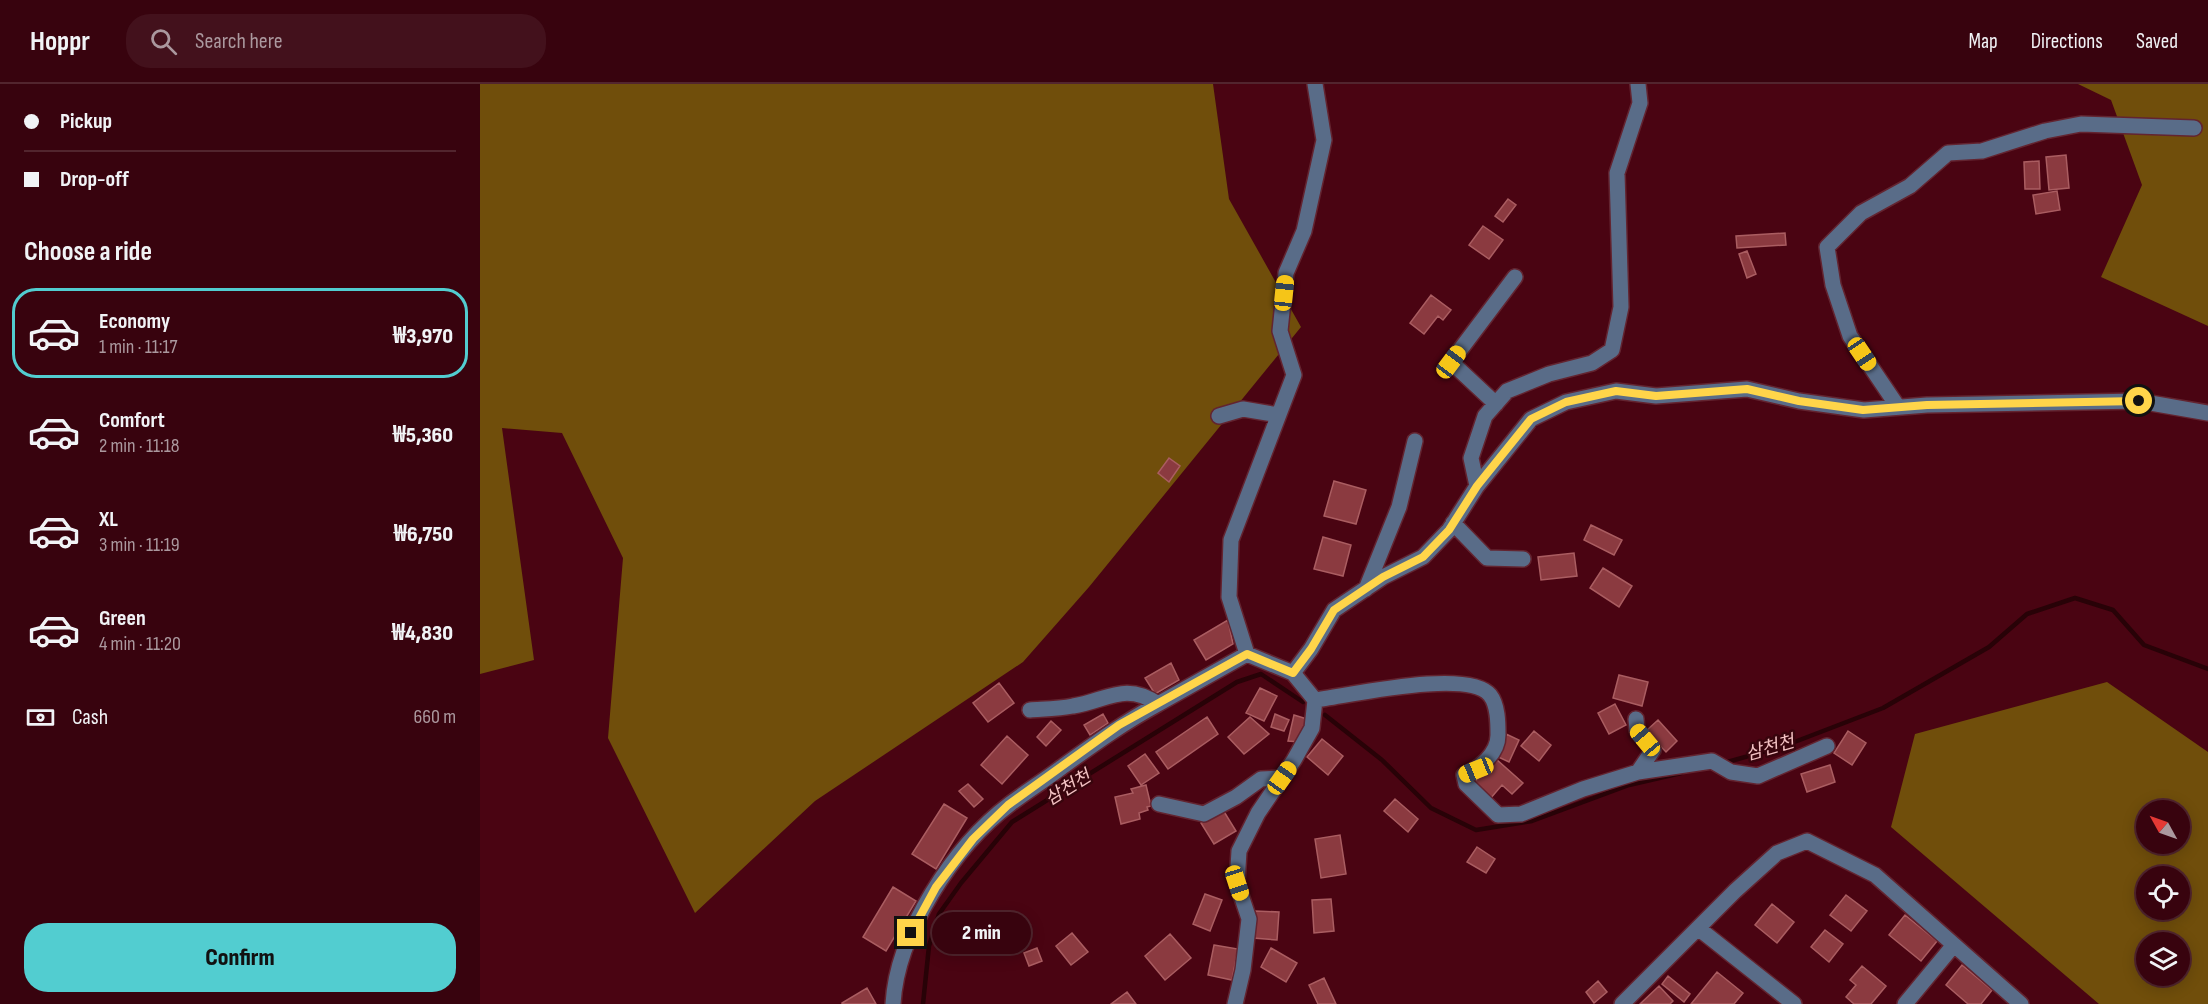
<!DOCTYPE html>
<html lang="en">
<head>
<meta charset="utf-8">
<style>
  body { margin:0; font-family:"Sofia Sans Condensed","Noto Sans KR",sans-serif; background:#43111c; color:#f1f3f6; height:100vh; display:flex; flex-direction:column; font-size:22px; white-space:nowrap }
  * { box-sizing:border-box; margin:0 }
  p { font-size:20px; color:#ab989e }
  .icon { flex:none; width:33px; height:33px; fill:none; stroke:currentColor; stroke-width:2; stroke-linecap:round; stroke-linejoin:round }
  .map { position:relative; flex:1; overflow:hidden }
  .side { display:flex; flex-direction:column; background:#38030e; width:480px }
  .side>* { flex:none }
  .guide { display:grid; align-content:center; height:132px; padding:0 24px; background:#38030e }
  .needle { width:39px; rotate:310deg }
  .fabs { position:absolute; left:1656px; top:716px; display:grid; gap:12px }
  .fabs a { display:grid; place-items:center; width:54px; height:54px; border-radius:50%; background:#38030e; box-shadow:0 3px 15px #0003,0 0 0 2px #52252e; font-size:30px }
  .end { position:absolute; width:27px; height:27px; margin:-14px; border:8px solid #ffd54a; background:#111; box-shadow:0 0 0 3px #111 }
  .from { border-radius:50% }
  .bubble { position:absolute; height:42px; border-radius:21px; background:#38030e; box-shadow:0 3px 15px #0003,0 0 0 2px #52252e; font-size:20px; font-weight:800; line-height:42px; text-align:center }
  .car { position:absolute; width:18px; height:36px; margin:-18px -9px; border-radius:8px; box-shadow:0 0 4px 2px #0007; background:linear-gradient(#f5c518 24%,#345 0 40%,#f5c518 0 76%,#345 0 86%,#f5c518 0) }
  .guide b { display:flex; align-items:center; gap:21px; height:57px; font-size:22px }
  .guide b+b { border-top:2px solid #52252e }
  .guide i { width:15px; height:15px; background:#f1f3f6 }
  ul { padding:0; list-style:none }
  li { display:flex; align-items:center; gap:18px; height:90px; margin:0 12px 9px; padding:0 12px; border:3px solid transparent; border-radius:24px }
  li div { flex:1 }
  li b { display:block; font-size:22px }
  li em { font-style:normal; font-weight:800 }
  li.selected { border-color:#52cdd0 }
  li>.icon { width:54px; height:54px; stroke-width:1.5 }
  h2 { padding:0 24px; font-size:27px; line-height:72px }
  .pay { display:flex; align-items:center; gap:15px; height:66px; padding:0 24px; font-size:22px }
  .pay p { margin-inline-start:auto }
  .cta { display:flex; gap:12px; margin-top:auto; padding:12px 24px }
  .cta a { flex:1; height:69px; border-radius:24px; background:#52cdd0; color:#111; font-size:24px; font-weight:800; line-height:69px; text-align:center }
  header { display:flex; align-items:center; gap:36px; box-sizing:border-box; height:84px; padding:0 30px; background:#38030e; border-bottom:2px solid #52252e }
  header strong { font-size:28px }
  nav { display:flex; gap:33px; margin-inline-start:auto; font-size:21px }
  .search { width:420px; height:54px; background:#43111c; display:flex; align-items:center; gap:15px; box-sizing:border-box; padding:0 21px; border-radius:24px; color:#ab989e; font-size:22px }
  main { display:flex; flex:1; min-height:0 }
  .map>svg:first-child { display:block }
  .forest { fill:#704e0b; fill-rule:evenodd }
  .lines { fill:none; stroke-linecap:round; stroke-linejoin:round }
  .stream { stroke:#280207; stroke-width:4.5 }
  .building { fill:#8b3a40; stroke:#aa5d61; stroke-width:1.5 }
  .street-casing { stroke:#632430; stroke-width:18 }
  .street { stroke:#596c88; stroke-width:15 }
  .route { stroke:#ffd54a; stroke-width:8 }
  .labels { text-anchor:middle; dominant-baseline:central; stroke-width:5; stroke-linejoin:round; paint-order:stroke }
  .water-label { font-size:18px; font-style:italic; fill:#f3c2c3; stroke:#38050d }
</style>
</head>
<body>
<header>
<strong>Hoppr</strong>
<div class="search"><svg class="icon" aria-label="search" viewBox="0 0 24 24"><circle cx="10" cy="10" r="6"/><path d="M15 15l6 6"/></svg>Search here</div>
<nav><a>Map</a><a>Directions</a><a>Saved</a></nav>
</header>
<main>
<section class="side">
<div class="guide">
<b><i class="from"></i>Pickup</b>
<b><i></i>Drop-off</b>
</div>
<h2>Choose a ride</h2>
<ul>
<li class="selected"><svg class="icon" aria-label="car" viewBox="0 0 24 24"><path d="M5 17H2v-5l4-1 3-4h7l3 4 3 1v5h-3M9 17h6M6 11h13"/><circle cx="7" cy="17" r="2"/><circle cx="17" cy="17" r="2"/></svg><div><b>Economy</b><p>1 min · 11:17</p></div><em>₩3,970</em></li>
<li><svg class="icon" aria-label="car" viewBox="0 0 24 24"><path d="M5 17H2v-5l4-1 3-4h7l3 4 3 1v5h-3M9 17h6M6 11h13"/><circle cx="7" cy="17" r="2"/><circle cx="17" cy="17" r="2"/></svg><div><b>Comfort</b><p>2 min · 11:18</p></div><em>₩5,360</em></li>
<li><svg class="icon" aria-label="car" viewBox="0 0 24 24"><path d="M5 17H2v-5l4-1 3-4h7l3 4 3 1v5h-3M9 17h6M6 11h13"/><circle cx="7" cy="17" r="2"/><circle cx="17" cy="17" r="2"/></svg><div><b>XL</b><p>3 min · 11:19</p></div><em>₩6,750</em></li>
<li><svg class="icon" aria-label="car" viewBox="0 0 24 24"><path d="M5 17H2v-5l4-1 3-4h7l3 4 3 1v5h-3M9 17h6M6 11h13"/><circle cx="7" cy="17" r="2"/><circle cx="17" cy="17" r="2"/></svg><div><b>Green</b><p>4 min · 11:20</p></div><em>₩4,830</em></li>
</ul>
<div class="pay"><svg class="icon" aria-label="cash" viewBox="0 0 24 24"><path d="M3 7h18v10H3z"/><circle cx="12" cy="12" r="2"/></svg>Cash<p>660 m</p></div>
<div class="cta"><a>Confirm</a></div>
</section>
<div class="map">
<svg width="1728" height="920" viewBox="0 0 1728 920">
  <rect width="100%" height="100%" fill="#4a0412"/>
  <path class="forest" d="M0,0H733L749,115L821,243L609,503L543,578L335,717L215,829L128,654L143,474L82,349L22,344L54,576L0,590Z
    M1598,0H1728V242L1621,193L1662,101L1631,16Z
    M1627,598L1728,668V920H1619L1411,743L1435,650ZM1666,726H1700V759H1666ZM1666,792H1700V825H1666ZM1666,858H1700V891H1666Z"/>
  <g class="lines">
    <path class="stream" d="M845,631L902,676L951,724L996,746L1052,737L1149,701L1201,689
      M1244,679L1304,662L1403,624L1509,563L1547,530L1595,514L1633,526L1664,561L1728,585
      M443,920L449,862L459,830L481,799L532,738L757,598L781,590L823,618"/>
  </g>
  <path class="building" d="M1586,71L1589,104L1569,106L1566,73Z
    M1559,77L1560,105H1545L1544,78Z
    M1577,107L1580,126L1556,130L1553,111Z
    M1028,115L1036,121L1023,138L1015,132Z
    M1003,142L1023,156L1009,175L989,161Z
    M1305,149L1306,161L1257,164L1256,152Z
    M1267,167L1276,190L1267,194L1259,170Z
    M951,211L971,226L963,236L958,232L944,250L930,239Z
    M689,374L700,382L689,398L678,389Z
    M854,397L886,406L876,440L844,432Z
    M1111,441L1142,456L1134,471L1104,456Z
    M843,453L871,461L863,492L834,485Z
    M1094,469L1097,492L1061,496L1058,473Z
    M1123,484L1152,502L1139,523L1110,504Z
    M748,536L753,560L726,576L714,556Z
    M691,579L699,596L675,610L665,594Z
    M1139,591L1168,598L1162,622L1133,614Z
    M519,599L534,619L508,638L493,619Z
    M780,604L797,612L784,637L766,629Z
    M1135,620L1146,641L1129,650L1118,629Z
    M623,630L628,639L610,651L604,641Z
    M795,630L809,636L804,647L791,643Z
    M814,631L827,635L820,658L808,657Z
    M727,633L738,650L688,685L676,668Z
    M770,633L789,650L764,670L748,653Z
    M1178,636L1197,657L1186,668L1166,647Z
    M571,637L581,646L566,662L557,653Z
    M1054,647L1071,661L1059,677L1041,662Z
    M1368,647L1386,659L1372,681L1354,669Z
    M1026,650L1039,656L1029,678L1016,672Z
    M527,652L548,671L522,700L501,681Z
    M842,655L863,672L848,691L827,673Z
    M665,670L679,689L661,701L648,682Z
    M1016,675L1043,699L1032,710L1022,701L1010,715L993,700Z
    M1350,681L1355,698L1327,708L1321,690Z
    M488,700L503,715L494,723L479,707Z
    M666,701L671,722L667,723L668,726L659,729L660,735L641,740L635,713L653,709L651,705Z
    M915,715L938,735L928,748L904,727Z
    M464,720L487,734L456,785L432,770Z
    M743,726L756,747L734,760L721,739Z
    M860,751L866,790L841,794L835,755Z
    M997,763L1015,775L1006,789L987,778Z
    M413,803L436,817L406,867L383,853Z
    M725,810L742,816L730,847L713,840Z
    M1366,811L1387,827L1371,847L1350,831Z
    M851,815L854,847L834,849L832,816Z
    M1292,820L1314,838L1297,859L1275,841Z
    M775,827L799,828L797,856L773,854Z
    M1425,831L1457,857L1441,877L1409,851Z
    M1345,846L1363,860L1349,878L1331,863Z
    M592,849L608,868L591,881L576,862Z
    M690,850L711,874L685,896L665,872Z
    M734,861L758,865L752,896L728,891Z
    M557,864L562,877L549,882L544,869Z
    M791,864L817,879L806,898L781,883Z
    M1482,881L1512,906L1501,920H1488L1466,901Z
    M1382,882L1406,902L1391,920H1374L1366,913L1376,901L1370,896Z
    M1237,888L1263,909L1254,920H1211Z
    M1188,892L1210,910L1204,918L1182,900Z
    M844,894L856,920H838L829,901Z
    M1118,897L1127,908L1114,919L1106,908Z
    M1179,902L1193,917L1190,920H1160Z
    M387,904L396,920H362V919Z
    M647,908L656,920H631Z"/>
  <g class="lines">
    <defs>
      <path id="street" d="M1016,320L971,278L1035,193
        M1418,323L1370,252L1353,201L1347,163L1381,129L1430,102L1468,69L1502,67L1565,47L1601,40L1714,44
        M739,332L763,325L798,331
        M997,402L991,374L1005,332L1027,307L1069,290L1112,279L1132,266L1141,223L1137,89L1160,19L1158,0
        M973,439L1007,474L1043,475
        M886,505L919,423L935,357
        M767,570L749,513L751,456L814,291L800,247L806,189L824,147L844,56L835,0
        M813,589L831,565L854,526L903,493L943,473L969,446L997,402L1051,335L1086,318L1136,307L1176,312L1267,305L1319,317L1384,326L1447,321L1659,317L1728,329
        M835,616C868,612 988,584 1010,611C1018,621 1018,639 1018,651C1018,670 999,685 984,691L986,700L1018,731L1041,730L1103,705L1158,688L1232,677L1251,688L1278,692L1347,662
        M550,626C564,625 579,625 593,622C626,617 645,597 678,620L767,570L813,589L835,616L832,644L814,676L778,729L759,767L757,799L769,835L763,886L755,920
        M1156,635L1157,646L1173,666L1158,688
        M679,720L724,730L756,713L781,695L802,694
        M1218,844L1314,920
        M413,920C417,849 474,762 530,720C547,707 565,696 582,683C614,660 643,639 678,620
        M1142,920L1255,807L1297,769L1327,757L1395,791L1541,920
        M1425,920L1473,862"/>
    </defs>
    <use href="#street" class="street-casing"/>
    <use href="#street" class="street"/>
  </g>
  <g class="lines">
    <path class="route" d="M431,849L456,803L493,755L528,721L639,641L767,570L813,589L831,565L854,526L903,493L943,473L969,446L997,402L1051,335L1086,318L1136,307L1176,312L1267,305L1319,317L1383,326L1447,321L1659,317"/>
  </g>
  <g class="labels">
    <g class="water-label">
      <text transform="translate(1290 664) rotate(-16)">삼천천</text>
      <text transform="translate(588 704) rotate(-32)">삼천천</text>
    </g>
  </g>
</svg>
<div class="fabs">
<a><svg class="needle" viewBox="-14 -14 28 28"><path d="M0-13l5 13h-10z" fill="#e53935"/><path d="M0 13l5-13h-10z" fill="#ab989e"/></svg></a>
<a><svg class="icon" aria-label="locate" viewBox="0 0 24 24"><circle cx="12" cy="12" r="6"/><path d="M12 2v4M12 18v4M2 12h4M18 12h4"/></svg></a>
<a><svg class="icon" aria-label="layers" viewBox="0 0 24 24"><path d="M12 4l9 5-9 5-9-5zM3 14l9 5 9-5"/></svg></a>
</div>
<i class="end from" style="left:1659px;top:317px"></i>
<i class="end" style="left:431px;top:849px"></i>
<div class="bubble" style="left:452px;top:828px;width:99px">2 min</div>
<i class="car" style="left:804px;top:209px;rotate:6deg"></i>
<i class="car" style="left:1382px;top:270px;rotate:146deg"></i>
<i class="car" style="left:971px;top:278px;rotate:37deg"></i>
<i class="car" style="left:1165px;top:656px;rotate:320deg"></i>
<i class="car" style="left:996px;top:686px;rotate:248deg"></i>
<i class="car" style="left:802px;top:694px;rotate:35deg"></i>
<i class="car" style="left:757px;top:799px;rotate:162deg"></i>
</div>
</main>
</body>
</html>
